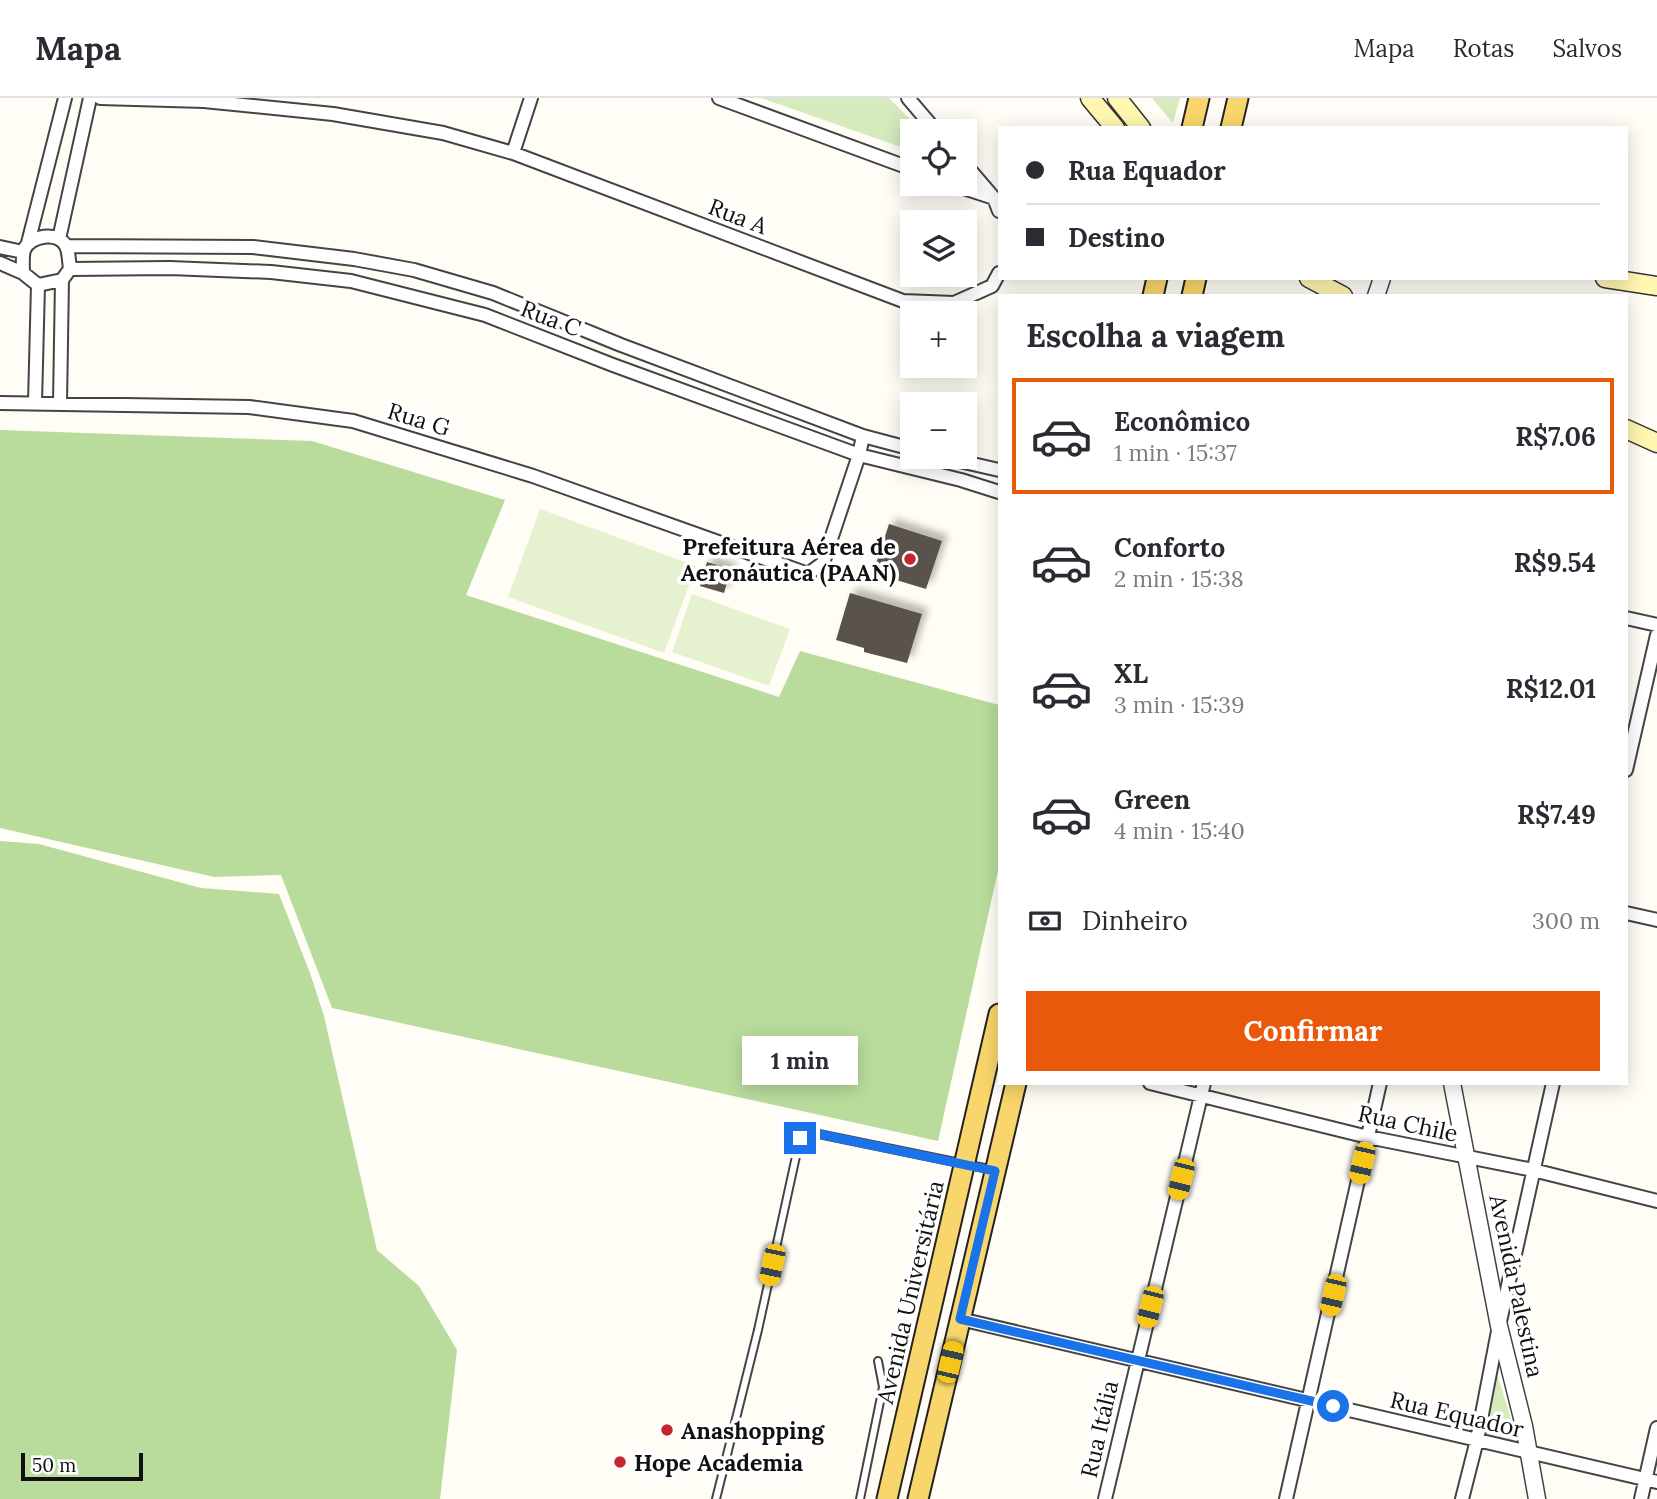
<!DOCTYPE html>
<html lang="pt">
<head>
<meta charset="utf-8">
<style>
  body { margin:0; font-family:Lora,serif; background:#f7f7f7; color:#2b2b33; height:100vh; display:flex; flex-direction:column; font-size:26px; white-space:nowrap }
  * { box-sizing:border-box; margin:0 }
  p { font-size:23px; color:#7c7c81 }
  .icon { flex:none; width:38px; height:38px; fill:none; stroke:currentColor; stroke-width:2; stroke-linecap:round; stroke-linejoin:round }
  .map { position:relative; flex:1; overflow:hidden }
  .sheet { position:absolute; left:998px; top:196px; width:630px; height:791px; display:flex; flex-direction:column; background:#fff; border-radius:0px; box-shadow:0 4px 18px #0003 }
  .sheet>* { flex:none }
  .hud { position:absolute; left:998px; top:28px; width:630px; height:154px; border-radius:0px; box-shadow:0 4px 18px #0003; display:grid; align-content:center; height:154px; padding:0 28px; background:#fff }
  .fabs { position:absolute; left:900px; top:21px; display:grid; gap:14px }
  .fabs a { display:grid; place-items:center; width:77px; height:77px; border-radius:0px; background:#fff; box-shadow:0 4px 18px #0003; font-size:35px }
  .scale { position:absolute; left:21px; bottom:18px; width:122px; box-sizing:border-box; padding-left:7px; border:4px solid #111; border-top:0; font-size:19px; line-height:24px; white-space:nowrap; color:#111; -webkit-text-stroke:5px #fff; paint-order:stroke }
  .end { position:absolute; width:32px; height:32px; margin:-16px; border:9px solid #1a73e8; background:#fff; box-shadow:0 0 0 4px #fff }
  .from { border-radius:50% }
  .bubble { position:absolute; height:49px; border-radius:0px; background:#fff; box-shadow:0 4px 18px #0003; font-size:23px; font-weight:700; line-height:49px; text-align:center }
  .car { position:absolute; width:21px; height:42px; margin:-21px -10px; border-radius:9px; box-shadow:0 0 5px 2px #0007; background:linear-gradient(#f5c518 24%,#345 0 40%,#f5c518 0 76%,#345 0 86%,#f5c518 0) }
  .hud b { display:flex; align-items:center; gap:24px; height:66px; font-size:26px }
  .hud b+b { border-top:2px solid #e1e1e2 }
  .hud i { width:18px; height:18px; background:#2b2b33 }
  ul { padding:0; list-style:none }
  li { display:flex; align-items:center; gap:21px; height:116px; margin:0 14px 10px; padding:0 14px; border:4px solid transparent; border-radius:0px }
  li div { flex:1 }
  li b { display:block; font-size:26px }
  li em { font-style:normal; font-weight:700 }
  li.on { border-color:#ea580c }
  li>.icon { width:63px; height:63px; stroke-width:1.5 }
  h2 { padding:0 28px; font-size:32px; line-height:84px }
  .pay { display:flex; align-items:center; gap:18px; height:77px; padding:0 28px; font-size:26px }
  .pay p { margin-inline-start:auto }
  .cta { display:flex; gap:14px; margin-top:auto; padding:14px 28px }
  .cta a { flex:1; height:80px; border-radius:0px; background:#ea580c; color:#fff; font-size:28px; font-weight:700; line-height:80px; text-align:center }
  header { display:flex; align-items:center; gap:42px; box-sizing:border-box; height:98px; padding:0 35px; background:#fff; border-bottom:2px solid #e1e1e2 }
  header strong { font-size:33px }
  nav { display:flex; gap:38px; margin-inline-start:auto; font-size:24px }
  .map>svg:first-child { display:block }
  .green { fill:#d5ebbd }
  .forest { fill:#b9dc9c }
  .pitch { fill:#e6f2cf }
  .building { fill:#5a524d; filter:url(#shadow) }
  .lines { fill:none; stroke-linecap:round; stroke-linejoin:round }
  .service-casing { stroke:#444; stroke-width:10 }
  .minor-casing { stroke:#444; stroke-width:16 }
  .tertiary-casing { stroke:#444; stroke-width:19 }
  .secondary-casing { stroke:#333; stroke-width:21 }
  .primary-casing { stroke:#222; stroke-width:23 }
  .service { stroke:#fff; stroke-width:6 }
  .minor { stroke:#fff; stroke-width:12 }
  .tertiary { stroke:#fff; stroke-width:16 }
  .secondary { stroke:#fff6b0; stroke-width:18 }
  .primary { stroke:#f9d66b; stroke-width:19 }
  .route { stroke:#1a73e8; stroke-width:9 }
  .poi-dot { fill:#c4262e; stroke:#fff; stroke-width:2.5 }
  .labels { text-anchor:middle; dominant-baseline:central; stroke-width:7; stroke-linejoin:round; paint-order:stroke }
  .street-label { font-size:23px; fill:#111; stroke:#fff }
  .poi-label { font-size:23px; font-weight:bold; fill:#111; stroke:#fff; text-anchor:start }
</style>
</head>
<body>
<header>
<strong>Mapa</strong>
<nav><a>Mapa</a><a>Rotas</a><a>Salvos</a></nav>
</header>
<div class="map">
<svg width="1657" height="1401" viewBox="0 0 1657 1401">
  <defs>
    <filter id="shadow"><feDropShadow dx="6" dy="-6" stdDeviation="3.5" flood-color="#0004"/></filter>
  </defs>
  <rect width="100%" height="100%" fill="#fffdf5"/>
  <path class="green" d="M761,0H889L922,33H912V53Z
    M1152,0H1180L1173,25Z
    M1496,1272L1518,1345L1478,1337Z"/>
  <path class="forest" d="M0,332L312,343L505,402L466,497L779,599L800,553L999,607V768L938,1043L332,910L281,777L214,779L0,730Z
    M0,743L39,746L201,790L279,796L310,875L324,918L377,1152L419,1188L457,1252L440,1401H0Z"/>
  <path class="pitch" d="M540,411L696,468L664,555L508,499Z
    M692,496L790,531L769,588L672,554Z"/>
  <path class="building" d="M889,426L942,443L926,491L873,475Z
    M707,464L731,471L724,495L700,488Z
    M850,495L922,516L907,565L864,554V550L836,542Z"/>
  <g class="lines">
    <defs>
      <path id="service" d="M716,1401L758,1232L800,1040L809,1034L994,1072
        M860,1401L883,1289L878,1263"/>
      <path id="minor" d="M100,0L204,3L333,16L443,35L513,55L903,203L954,205L992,188L999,175
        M719,0L912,71
        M908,0L936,33
        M513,55L531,0
        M964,65L994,100L999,113
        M951,86L994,100
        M59,141L90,0
        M28,145L65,0
        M66,148L253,149L354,161L414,172L493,195L621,247L863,338L912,351
        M0,149L23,154
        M0,165L23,175L38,187L62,182L70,171C69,164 69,154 66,148C58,133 30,137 24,152C22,159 23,168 23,175
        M70,171L170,170L271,174L351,183L485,217L613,267L859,357L961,382L999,394
        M0,305L249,309L353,323L533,378L808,476L823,465L859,357L863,338
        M35,305L38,187
        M60,305L62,182
        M942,359L999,372
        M1626,520L1657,527
        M1626,672L1657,537
        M1626,815L1657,822
        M1150,985L1368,1039L1533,1072L1657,1103
        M960,1221L1657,1384
        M1105,1401L1204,985
        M1286,1401L1380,985
        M1462,1401L1477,1342L1499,1228L1553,985
        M1641,1401L1657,1330"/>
      <path id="tertiary" d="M1376,198L1382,180
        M1452,985L1499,1228L1524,1328L1537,1401"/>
      <path id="secondary" d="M1090,0L1115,30
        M1117,0L1141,30
        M1309,180L1343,198
        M1605,180L1657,188
        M1626,331L1657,345"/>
      <path id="primary" d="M1192,30L1199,0
        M1231,30L1238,0
        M1153,198L1157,180
        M1192,198L1196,180
        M887,1401L999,916
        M918,1401L1016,985"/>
    </defs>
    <use href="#service" class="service-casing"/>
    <use href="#minor" class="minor-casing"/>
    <use href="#tertiary" class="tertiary-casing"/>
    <use href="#secondary" class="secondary-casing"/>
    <use href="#primary" class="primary-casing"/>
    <use href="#service" class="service"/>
    <use href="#minor" class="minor"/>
    <use href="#tertiary" class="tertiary"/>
    <use href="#secondary" class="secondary"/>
    <use href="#primary" class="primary"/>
  </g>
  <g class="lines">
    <path class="route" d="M800,1040L809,1034L995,1073L960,1221L1333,1308"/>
  </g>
  <g class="poi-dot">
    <circle cx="910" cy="461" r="7"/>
    <circle cx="667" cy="1332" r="7"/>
    <circle cx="620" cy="1364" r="7"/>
  </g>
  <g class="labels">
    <g class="street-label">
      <text transform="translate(738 118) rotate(21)">Rua A</text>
      <text transform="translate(551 220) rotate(21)">Rua C</text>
      <text transform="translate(419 321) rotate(17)">Rua G</text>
      <text transform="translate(1408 1025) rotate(12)">Rua Chile</text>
      <text transform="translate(1517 1188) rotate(78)">Avenida Palestina</text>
      <text transform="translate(910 1194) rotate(-77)">Avenida Universitária</text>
      <text transform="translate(1457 1316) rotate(13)">Rua Equador</text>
      <text transform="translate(1099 1331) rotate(-77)">Rua Itália</text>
    </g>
    <g class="poi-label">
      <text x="896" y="448" text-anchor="end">Prefeitura Aérea de<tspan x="896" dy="26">Aeronáutica (PAAN)</tspan></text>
      <text x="681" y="1332">Anashopping</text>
      <text x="634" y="1364">Hope Academia</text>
    </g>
  </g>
</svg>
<div class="fabs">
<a><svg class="icon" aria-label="locate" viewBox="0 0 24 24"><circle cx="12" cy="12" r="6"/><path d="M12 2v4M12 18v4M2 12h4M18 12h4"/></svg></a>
<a><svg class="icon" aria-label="layers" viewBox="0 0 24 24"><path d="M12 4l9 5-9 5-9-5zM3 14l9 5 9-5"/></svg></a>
<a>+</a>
<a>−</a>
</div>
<div class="scale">50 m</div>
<i class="end from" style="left:1333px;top:1308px"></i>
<i class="end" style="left:800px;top:1040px"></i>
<div class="bubble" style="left:742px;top:938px;width:116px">1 min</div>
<i class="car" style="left:1362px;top:1065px;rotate:193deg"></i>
<i class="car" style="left:1181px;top:1081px;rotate:194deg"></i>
<i class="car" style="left:772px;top:1167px;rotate:192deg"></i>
<i class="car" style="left:1333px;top:1197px;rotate:193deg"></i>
<i class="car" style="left:1150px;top:1209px;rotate:194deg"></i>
<i class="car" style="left:950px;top:1264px;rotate:13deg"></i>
<div class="hud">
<b><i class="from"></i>Rua Equador</b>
<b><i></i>Destino</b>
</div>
<section class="sheet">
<h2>Escolha a viagem</h2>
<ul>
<li class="on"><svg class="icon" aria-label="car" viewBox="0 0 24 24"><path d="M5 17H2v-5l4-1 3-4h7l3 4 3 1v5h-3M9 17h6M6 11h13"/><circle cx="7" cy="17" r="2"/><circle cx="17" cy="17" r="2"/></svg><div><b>Econômico</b><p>1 min · 15:37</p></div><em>R$7.06</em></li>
<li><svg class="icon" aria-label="car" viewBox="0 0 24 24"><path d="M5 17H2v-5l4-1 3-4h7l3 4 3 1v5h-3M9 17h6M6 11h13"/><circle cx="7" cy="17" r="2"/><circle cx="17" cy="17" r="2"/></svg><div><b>Conforto</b><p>2 min · 15:38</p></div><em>R$9.54</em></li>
<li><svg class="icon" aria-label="car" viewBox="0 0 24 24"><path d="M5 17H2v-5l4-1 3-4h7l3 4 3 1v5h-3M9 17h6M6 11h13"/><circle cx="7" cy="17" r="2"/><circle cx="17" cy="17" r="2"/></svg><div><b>XL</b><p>3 min · 15:39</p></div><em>R$12.01</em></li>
<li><svg class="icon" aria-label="car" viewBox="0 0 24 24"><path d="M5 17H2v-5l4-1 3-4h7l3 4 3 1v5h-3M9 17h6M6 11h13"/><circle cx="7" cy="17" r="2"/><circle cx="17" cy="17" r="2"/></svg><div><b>Green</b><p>4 min · 15:40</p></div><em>R$7.49</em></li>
</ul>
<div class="pay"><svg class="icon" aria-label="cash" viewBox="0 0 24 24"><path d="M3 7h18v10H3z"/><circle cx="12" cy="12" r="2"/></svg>Dinheiro<p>300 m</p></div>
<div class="cta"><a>Confirmar</a></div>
</section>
</div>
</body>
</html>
